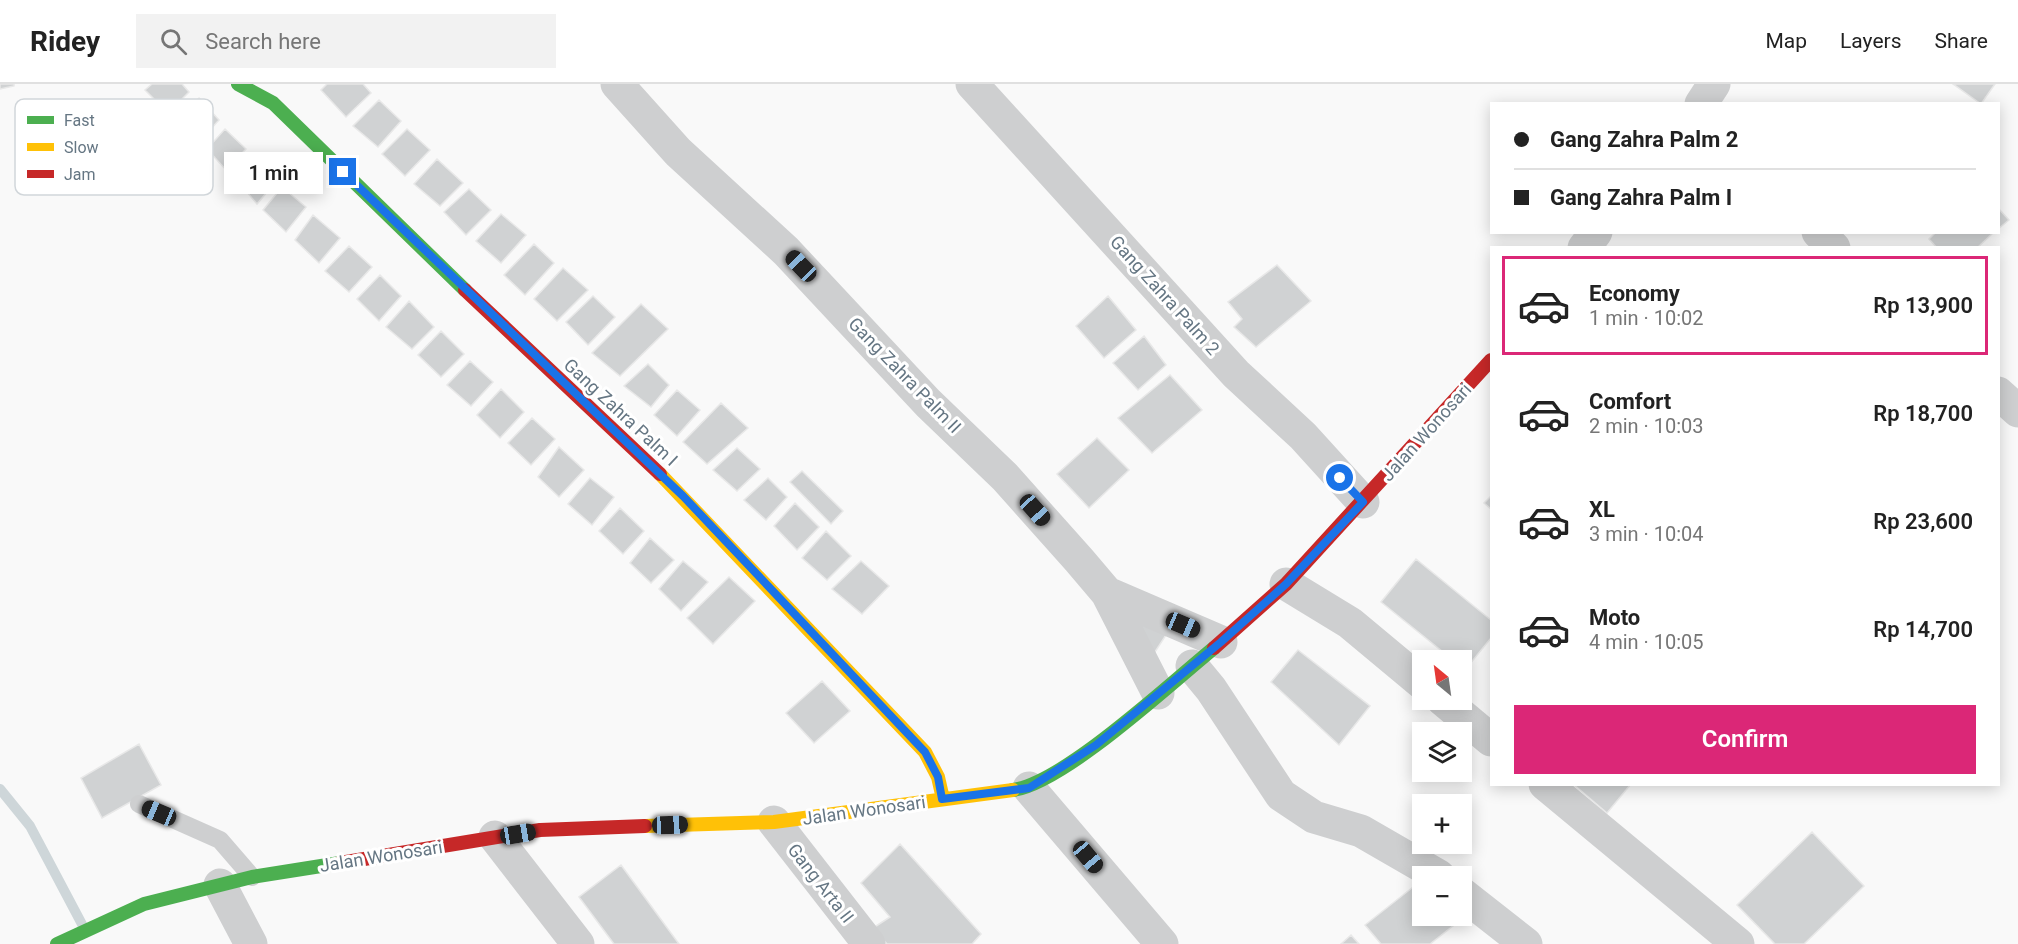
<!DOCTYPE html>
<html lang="en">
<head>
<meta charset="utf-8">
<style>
  body { margin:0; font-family:Roboto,sans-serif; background:#f2f2f2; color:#222; height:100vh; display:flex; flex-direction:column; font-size:22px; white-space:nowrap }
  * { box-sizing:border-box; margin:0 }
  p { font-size:20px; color:#767676 }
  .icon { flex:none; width:33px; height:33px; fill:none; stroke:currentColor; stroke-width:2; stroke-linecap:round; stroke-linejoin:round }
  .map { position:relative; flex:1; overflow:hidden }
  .panel { position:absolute; left:1490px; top:162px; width:510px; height:540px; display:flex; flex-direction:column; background:#fff; border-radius:0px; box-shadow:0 3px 15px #0003 }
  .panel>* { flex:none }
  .banner { position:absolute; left:1490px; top:18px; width:510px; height:132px; border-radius:0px; box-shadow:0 3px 15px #0003; display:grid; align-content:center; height:132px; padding:0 24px; background:#fff }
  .needle { width:39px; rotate:331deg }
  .buttons { position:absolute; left:1412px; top:566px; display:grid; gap:12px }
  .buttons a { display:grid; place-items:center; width:60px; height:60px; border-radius:0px; background:#fff; box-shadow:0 3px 15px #0003; font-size:30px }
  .end { position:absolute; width:27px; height:27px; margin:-14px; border:8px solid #1a73e8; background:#fff; box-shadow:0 0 0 3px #fff }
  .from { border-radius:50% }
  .bubble { position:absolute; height:42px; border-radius:0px; background:#fff; box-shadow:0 3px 15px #0003; font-size:20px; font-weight:600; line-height:42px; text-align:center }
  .car { position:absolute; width:18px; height:36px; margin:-18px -9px; border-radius:8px; box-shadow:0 0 4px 2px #0007; background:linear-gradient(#222 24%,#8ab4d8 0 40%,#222 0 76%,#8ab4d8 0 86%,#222 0) }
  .banner b { display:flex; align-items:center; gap:21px; height:57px; font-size:22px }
  .banner b+b { border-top:2px solid #e0e0e0 }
  .banner i { width:15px; height:15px; background:#222 }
  ul { padding:10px 0 0; list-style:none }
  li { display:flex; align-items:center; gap:18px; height:99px; margin:0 12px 9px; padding:0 12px; border:3px solid transparent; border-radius:0px }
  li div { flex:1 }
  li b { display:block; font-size:22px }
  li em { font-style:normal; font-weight:600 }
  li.active { border-color:#db2777 }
  li>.icon { width:54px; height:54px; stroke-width:1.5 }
  .primary-button { display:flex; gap:12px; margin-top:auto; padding:12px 24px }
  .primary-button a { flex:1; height:69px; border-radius:0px; background:#db2777; color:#fff; font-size:24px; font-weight:600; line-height:69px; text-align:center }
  header { display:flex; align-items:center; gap:36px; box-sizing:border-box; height:84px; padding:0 30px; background:#fff; border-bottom:2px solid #e0e0e0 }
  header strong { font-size:28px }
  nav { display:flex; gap:33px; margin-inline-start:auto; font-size:21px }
  .search { width:420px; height:54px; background:#f2f2f2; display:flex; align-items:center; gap:15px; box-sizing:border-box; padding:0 21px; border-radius:0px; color:#767676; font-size:22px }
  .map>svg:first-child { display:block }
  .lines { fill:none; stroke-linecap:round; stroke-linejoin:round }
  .stream { stroke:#ced6d9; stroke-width:10 }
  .building { fill:#d0d2d3; stroke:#e8e8e8; stroke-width:1.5 }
  .lane { stroke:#cecfd0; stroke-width:18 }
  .street { stroke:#cecfd0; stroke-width:33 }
  .fast { stroke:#4caf50; stroke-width:14 }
  .slow { stroke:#ffc107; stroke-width:14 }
  .jam { stroke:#c62828; stroke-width:14 }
  .route { stroke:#1a73e8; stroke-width:8 }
  .labels { text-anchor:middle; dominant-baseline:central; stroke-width:6; stroke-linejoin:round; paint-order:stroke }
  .street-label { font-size:18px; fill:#657683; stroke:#fff }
  .key { fill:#fff; stroke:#d1d6da; stroke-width:1.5 }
  .key-label { font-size:16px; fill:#657683 }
</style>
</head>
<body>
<header>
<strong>Ridey</strong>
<div class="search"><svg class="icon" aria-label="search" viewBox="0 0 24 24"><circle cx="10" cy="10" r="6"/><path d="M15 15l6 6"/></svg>Search here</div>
<nav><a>Map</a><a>Layers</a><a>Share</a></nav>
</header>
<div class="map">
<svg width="2018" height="860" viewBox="0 0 2018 860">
  <rect width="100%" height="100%" fill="#f9f9f9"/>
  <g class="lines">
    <path class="stream" d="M0,705L30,742L84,844"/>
  </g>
  <path class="building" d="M0,0H14V2L0,5Z
    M152,0H182L189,8L168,29L145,6Z
    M327,0H363L371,9L346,33L321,6Z
    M1953,0H1995L1981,20Z
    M199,14L219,36L198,59L177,36Z
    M379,16L401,37L378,63L353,42Z
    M225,45L246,65L226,86L207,65Z
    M407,45L430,66L405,92L382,70Z
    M255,72L278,95L257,120L235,94Z
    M437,75L463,99L440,122L414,100Z
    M282,103L306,123L286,148L263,126Z
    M469,105L491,126L466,151L444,128Z
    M1998,124L2009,136L1998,145Z
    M501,130L526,151L501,179L476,157Z
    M313,131L340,154L319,179L295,156Z
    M1936,148H1994L1977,164H1937L1929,155Z
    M534,160L554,179L525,211L504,191Z
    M349,162L372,183L349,208L325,187Z
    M1277,181L1311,217L1256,263L1234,243L1242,235L1228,218Z
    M563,184L588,206L557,237L534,215Z
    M380,191L401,212L379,237L357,215Z
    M593,212L615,233L588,261L566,238Z
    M1108,212L1136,246L1104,274L1076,242Z
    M409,217L434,243L412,265L386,243Z
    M641,220L668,245L620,292L592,269Z
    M441,247L464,270L441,293L418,271Z
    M1144,252L1166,281L1138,306L1113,279Z
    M470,277L493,298L471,322L447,301Z
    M648,280L669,301L651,323L624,302Z
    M1170,291L1202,326L1152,369L1118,334Z
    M501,305L524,328L500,354L477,331Z
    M677,306L700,326L677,352L654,331Z
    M721,319L748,344L707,380L683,358Z
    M532,334L555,355L531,381L508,359Z
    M1097,354L1129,386L1089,424L1057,390Z
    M559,363L584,386L559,413L538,393Z
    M737,364L760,385L737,407L713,386Z
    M802,387L843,427L831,440L790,398Z
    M590,394L614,413L592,441L568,420Z
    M768,394L787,413L766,436L744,416Z
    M1491,412V425L1484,419Z
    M795,419L819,443L797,466L774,442Z
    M620,424L644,447L623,470L599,447Z
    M826,447L851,472L827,496L802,474Z
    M650,454L674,476L651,499L630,479Z
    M1416,475L1491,536V554L1465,586L1461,583V576H1453L1381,518Z
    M683,477L708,498L681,527L659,505Z
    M861,477L889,502L862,530L832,505Z
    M729,493L755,517L713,560L687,534Z
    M1144,531L1168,548L1153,571L1132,542Z
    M1298,566L1370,622L1339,661L1271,598Z
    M822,597L850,627L814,659L786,629Z
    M139,660L161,701L102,734L81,694Z
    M1573,700H1631L1607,729Z
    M1812,748L1864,802L1804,860H1775L1737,821Z
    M900,760L981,850L972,860H887L873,844L890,833L861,799Z
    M621,781L679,860H614L579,813Z
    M1422,796V831H1461L1463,834L1430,860H1381L1365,841Z
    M1351,851L1359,860H1341Z"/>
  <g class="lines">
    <path class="lane" d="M139,720L220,756L252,793"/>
    <path class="street" d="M617,0L678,68L786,167L928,319L1005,393L1079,476L1107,509L1158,609
      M972,0L1236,290L1303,352L1363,418
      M1701,20L1714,0
      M1818,148L1834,164
      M1584,164L1596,148
      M1998,309L2018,327
      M1286,500L1350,539L1422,599
      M1107,509L1221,558
      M1192,582L1211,605L1281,711L1314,733L1361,747L1439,792
      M1442,615L1491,656
      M1545,700L1738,860
      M1029,704L1162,860
      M774,738L869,860
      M495,753L578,860
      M220,801L251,860
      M1461,809L1526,860"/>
    <path class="fast" d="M238,0L273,19L465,206
      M1013,706C1064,699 1171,599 1214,564
      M57,860L144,820L252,793L340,779"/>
    <path class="slow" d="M660,390L925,668L938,693L943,715
      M645,742L774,738L1013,706"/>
    <path class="jam" d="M465,206L660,390
      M1214,564L1286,500L1491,276
      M340,779L540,746L645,742"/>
  </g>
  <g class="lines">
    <path class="route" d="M343,88L683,412L925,668L938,693L942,715L1029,704L1096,661L1221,558L1286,500L1363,418L1340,394"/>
  </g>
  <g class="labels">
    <g class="street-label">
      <text transform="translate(1165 211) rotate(48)">Gang Zahra Palm 2</text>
      <text transform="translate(905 291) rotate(46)">Gang Zahra Palm II</text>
      <text transform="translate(621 328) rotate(43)">Gang Zahra Palm I</text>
      <text transform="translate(1426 348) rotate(-48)">Jalan Wonosari</text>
      <text transform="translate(864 726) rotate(-8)">Jalan Wonosari</text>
      <text transform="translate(381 772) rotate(-9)">Jalan Wonosari</text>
      <text transform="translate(821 799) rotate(52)">Gang Arta II</text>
    </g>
  </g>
  <rect x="15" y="15" width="198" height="96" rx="9" class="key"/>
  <rect x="27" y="32" width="27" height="8" fill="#4caf50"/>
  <rect x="27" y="59" width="27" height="8" fill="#ffc107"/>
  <rect x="27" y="86" width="27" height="8" fill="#c62828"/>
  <g class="key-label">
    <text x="64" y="42">Fast</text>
    <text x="64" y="69">Slow</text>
    <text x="64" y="96">Jam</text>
  </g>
</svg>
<div class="buttons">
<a><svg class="needle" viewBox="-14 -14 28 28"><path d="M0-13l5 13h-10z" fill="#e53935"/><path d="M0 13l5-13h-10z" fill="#767676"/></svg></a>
<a><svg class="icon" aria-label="layers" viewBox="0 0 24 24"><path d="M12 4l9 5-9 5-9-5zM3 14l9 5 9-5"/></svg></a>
<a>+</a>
<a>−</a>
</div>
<i class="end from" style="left:1340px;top:394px"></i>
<i class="end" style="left:343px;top:88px"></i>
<div class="bubble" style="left:224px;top:68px;width:99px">1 min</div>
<i class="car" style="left:801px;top:182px;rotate:316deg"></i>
<i class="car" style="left:1035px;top:426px;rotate:138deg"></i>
<i class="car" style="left:1183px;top:541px;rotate:113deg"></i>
<i class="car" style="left:159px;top:729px;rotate:293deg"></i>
<i class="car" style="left:670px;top:741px;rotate:88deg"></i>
<i class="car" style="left:518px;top:750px;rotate:81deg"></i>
<i class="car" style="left:1088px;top:773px;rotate:140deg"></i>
<div class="banner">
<b><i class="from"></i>Gang Zahra Palm 2</b>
<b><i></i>Gang Zahra Palm I</b>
</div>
<section class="panel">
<ul>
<li class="active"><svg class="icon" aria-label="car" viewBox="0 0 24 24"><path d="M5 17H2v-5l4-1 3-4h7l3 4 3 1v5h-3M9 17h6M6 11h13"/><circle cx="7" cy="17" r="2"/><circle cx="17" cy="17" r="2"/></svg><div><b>Economy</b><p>1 min · 10:02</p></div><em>Rp 13,900</em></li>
<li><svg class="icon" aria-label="car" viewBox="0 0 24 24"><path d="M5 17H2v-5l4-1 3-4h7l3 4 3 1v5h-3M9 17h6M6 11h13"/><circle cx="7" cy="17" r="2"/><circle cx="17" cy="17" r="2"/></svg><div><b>Comfort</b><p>2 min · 10:03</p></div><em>Rp 18,700</em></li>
<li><svg class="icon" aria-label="car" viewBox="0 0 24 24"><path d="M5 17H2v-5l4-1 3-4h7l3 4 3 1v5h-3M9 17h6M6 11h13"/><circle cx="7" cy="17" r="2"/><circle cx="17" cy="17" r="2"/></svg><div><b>XL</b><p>3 min · 10:04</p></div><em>Rp 23,600</em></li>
<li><svg class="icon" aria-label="car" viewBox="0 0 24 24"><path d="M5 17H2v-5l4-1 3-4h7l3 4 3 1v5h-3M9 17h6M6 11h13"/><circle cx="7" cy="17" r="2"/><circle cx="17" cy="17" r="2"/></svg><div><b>Moto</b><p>4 min · 10:05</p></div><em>Rp 14,700</em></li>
</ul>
<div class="primary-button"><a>Confirm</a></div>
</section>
</div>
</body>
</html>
